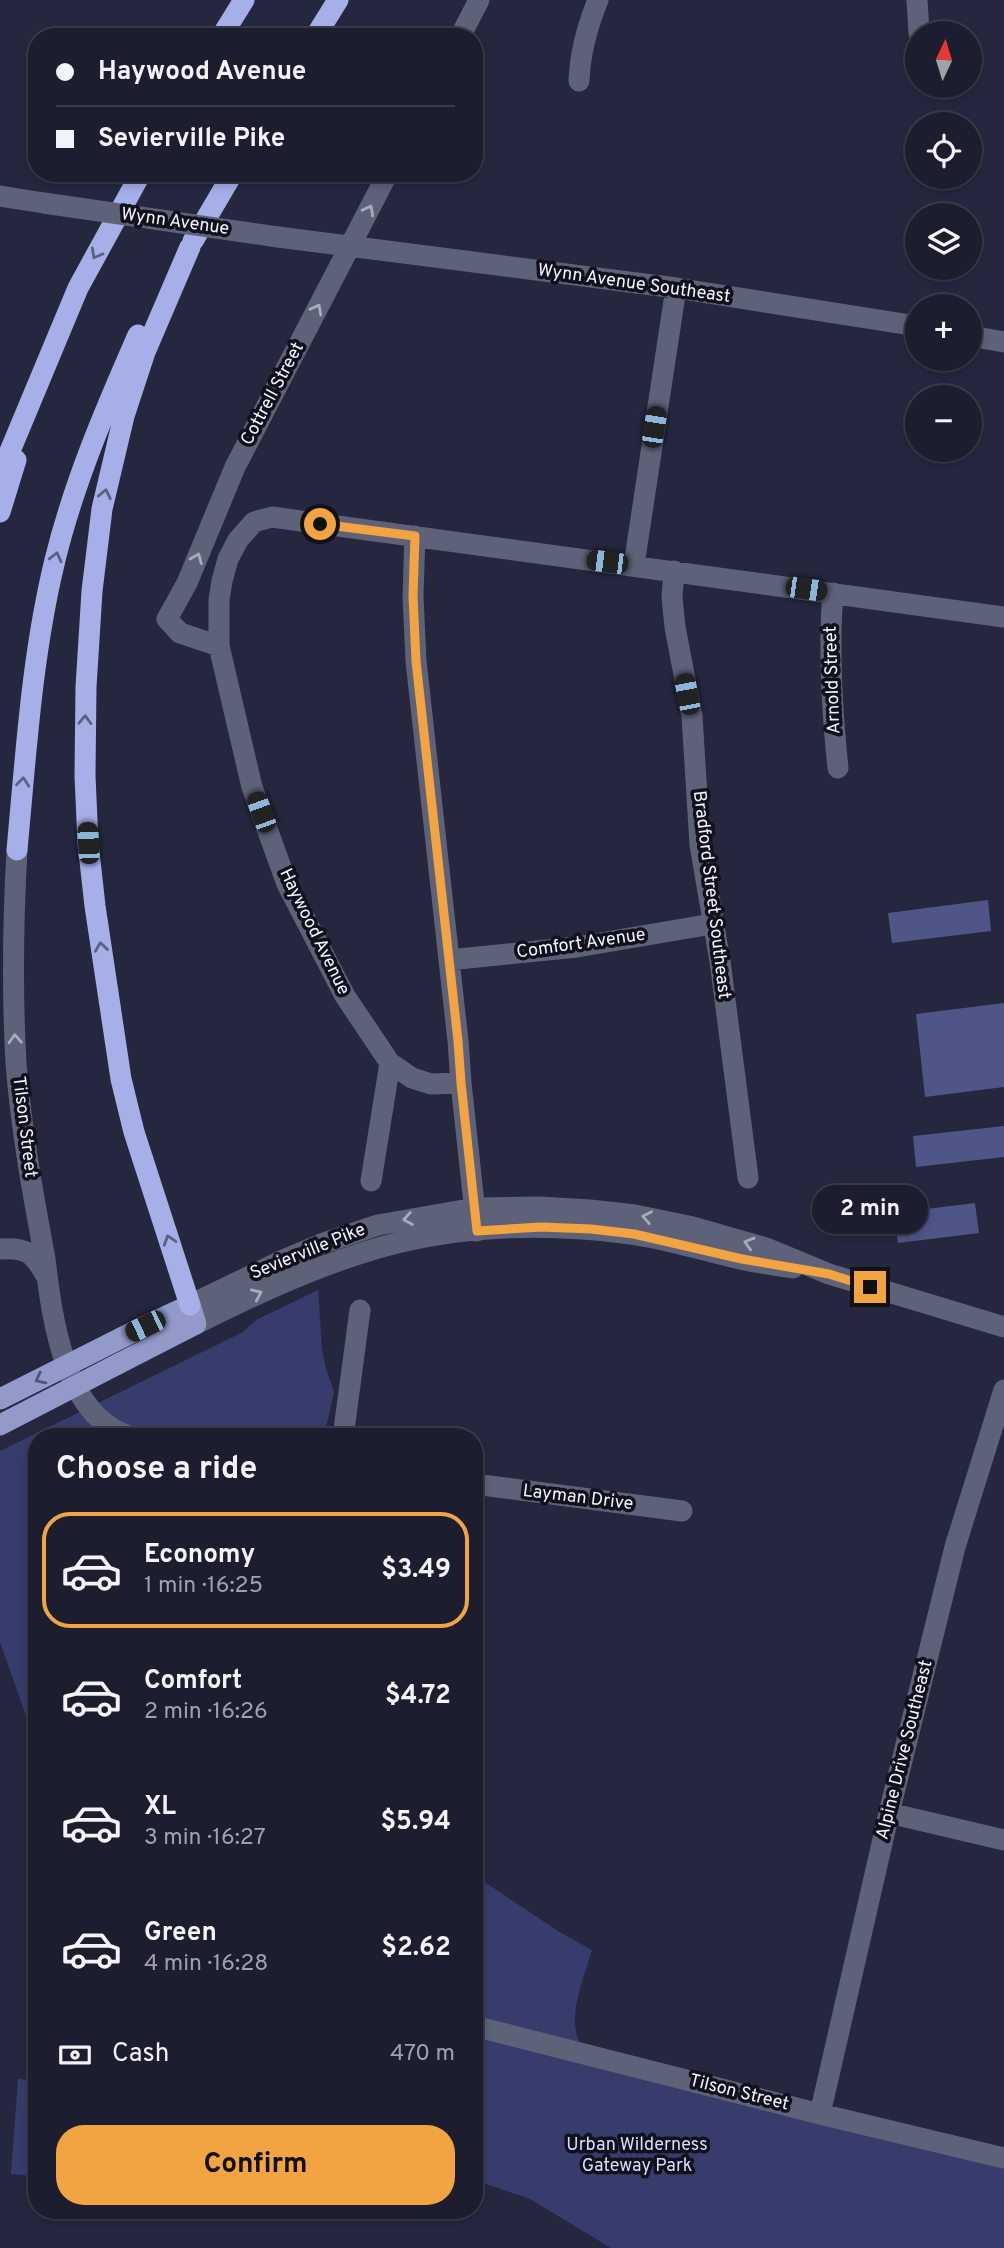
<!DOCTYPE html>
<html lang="en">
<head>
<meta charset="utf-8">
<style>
  body { margin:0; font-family:Overpass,sans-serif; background:#292a3b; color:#f1f3f6; height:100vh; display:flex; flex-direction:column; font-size:26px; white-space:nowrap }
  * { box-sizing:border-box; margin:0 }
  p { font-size:23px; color:#a0a2aa }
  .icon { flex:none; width:38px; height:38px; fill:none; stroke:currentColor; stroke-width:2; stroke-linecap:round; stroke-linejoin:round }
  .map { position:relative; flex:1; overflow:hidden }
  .drawer { position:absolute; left:28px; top:1428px; width:455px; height:791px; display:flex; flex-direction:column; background:#1c1d2f; border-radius:28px; box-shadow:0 4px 10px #0003,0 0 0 2px #3a3b4b }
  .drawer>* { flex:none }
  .banner { position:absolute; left:28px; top:28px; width:455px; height:154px; border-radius:28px; box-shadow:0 4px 10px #0003,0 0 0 2px #3a3b4b; display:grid; align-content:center; height:154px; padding:0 28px; background:#1c1d2f }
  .needle { width:46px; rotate:4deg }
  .fabs { position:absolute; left:905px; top:21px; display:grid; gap:14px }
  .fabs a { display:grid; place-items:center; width:77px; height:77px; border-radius:50%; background:#1c1d2f; box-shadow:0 4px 10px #0003,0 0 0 2px #3a3b4b; font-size:35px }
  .end { position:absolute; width:32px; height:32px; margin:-16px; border:9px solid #f3a442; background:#111; box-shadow:0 0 0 4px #111 }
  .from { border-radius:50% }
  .bubble { position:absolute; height:49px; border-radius:24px; background:#1c1d2f; box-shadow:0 4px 10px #0003,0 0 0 2px #3a3b4b; font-size:23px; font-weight:700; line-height:49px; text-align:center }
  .car { position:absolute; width:21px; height:42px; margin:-21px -10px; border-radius:9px; box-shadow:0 0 5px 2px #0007; background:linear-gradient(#222 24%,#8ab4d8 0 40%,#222 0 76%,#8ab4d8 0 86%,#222 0) }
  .banner b { display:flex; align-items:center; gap:24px; height:66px; font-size:26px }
  .banner b+b { border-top:2px solid #3a3b4b }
  .banner i { width:18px; height:18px; background:#f1f3f6 }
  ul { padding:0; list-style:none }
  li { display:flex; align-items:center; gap:21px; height:116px; margin:0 14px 10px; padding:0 14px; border:4px solid transparent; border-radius:28px }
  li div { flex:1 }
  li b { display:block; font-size:26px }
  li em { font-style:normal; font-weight:700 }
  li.on { border-color:#f3a442 }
  li>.icon { width:63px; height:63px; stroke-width:1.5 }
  h2 { padding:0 28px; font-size:32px; line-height:84px }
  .pay { display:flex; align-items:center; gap:18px; height:77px; padding:0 28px; font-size:26px }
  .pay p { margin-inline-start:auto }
  .button { display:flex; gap:14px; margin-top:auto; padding:14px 28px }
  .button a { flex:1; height:80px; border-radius:28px; background:#f3a442; color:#111; font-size:28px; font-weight:700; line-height:80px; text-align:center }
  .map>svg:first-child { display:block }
  .green { fill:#383c6c }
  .building { fill:#505588 }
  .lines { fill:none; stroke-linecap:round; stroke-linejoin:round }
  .minor { stroke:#5e6279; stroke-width:21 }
  .major { stroke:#9399c9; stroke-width:21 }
  .highway { stroke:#a7afe9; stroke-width:21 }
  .minor-bridge { stroke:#5e6279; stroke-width:21 }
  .major-bridge { stroke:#9399c9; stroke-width:21 }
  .oneway { stroke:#a8abbc }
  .oneway2 { stroke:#5c6082 }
  .oneway3 { stroke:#525572 }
  .route { stroke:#f3a442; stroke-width:9 }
  .labels { text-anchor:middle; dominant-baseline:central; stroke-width:7; stroke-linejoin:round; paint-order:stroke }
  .street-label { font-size:18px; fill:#f2f4fe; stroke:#10111c }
  .park-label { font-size:18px; fill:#d8ddfe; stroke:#10111c }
</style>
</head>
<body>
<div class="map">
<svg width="1004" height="2248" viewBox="0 0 1004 2248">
  <rect width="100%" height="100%" fill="#25273f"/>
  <path class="green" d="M318,1290L322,1349L326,1369L334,1392L324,1437H37V1747L0,1642V1451L243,1332L256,1320Z
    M474,1875L558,1931L592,1950C584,1977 564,2024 583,2047L1004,2150V2248H611L530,2199L474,2180Z
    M18,2079L37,2080V2176L11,2174Z"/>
  <path class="building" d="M988,900L991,931L892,943L888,913Z
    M1004,1003V1087L925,1097L916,1014Z
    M1004,1126V1157L916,1167L913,1136Z
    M975,1203L979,1233L898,1243L894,1213Z"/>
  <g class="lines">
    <path class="minor" d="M917,0L919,33
      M460,37L479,0
      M579,81C580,52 587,27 598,0
      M0,196L44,203
      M278,237L676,288L917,326
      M970,336L1004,342
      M415,536L413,596L416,661L458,1041L461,1083L477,1231
      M634,565L676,288
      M674,571L672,597L675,627L692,716L700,845L720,961L748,1178
      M833,593C828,651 832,710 838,768
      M219,646L180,633L167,619L187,583L235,467L388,173
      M17,850C13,921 12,992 16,1063C21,1129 33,1194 45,1259C52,1318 64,1418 132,1437
      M449,960L577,947L712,924
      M461,1083L431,1084L412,1078L390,1063L345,996L287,884L252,787L219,646V600L222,581L228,559L238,540L254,522L272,517L1004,617
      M371,1181L390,1063
      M0,1249C25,1247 33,1252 45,1274
      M190,1305L281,1261L324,1243L378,1225L475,1208L539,1207L590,1210L635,1215L693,1227L766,1248L829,1274L1004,1327
      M196,1324C250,1297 305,1271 362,1253C447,1225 543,1222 631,1234C668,1239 704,1251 740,1259C757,1263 775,1265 793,1268
      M343,1437L360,1310
      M474,1484L682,1511
      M889,1813L1004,1840
      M474,2026L820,2114L1004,2158
      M820,2114L889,1813L955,1547L1004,1390"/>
    <path class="major" d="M118,1364L196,1324L190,1305L145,1326"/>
    <path class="highway" d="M221,37L244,0
      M315,37L338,0
      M193,241L233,173
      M190,247L145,352L124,416L102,509L92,591L86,687L85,776L88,843L95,906L121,1079L134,1132L190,1305
      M0,475L78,288L141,173
      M0,512L16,460
      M17,850C26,753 32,654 55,560C74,482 106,408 138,335"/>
    <path class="minor-bridge" d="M44,203L278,237"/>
    <path class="major-bridge" d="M0,1399L145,1326
      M0,1425L118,1364"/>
  </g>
  <defs><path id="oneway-chevron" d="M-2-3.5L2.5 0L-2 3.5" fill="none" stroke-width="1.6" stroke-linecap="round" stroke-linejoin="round" transform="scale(1.75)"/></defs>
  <g class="oneway">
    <use href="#oneway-chevron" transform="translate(369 210) rotate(-62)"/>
    <use href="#oneway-chevron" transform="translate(317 309) rotate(-62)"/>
    <use href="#oneway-chevron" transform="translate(197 558) rotate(-68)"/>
    <use href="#oneway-chevron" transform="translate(15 1039) rotate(-93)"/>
    <use href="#oneway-chevron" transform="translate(647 1217) rotate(-169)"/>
    <use href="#oneway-chevron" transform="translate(408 1219) rotate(170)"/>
    <use href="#oneway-chevron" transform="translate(749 1243) rotate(-163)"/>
    <use href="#oneway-chevron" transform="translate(257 1294) rotate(-24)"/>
  </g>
  <g class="oneway2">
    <use href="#oneway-chevron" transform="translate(96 254) rotate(119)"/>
    <use href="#oneway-chevron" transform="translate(105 494) rotate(-78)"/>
    <use href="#oneway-chevron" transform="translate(56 557) rotate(-76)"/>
    <use href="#oneway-chevron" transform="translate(85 720) rotate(-88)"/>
    <use href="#oneway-chevron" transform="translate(23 782) rotate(-84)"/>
    <use href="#oneway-chevron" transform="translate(101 947) rotate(-98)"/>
    <use href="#oneway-chevron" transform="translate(169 1240) rotate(-108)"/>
  </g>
  <use class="oneway3" href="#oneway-chevron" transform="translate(40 1379) rotate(153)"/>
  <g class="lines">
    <path class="route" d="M320,524L415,536L413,596L416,661L458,1041L461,1083L477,1231L541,1227L591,1229L634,1234L742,1259L829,1274L870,1287"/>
  </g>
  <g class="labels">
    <g class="street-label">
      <text transform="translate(175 222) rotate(8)">Wynn Avenue</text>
      <text transform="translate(634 284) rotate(8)">Wynn Avenue Southeast</text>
      <text transform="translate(273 394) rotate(-62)">Cottrell Street</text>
      <text transform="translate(833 680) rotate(-92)">Arnold Street</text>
      <text transform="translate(711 895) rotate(83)">Bradford Street Southeast</text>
      <text transform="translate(314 932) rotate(64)">Haywood Avenue</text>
      <text transform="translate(581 944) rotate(-8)">Comfort Avenue</text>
      <text transform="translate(24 1127) rotate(83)">Tilson Street</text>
      <text transform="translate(308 1252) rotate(-22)">Sevierville Pike</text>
      <text transform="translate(578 1498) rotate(7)">Layman Drive</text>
      <text transform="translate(905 1750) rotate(-76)">Alpine Drive Southeast</text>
      <text transform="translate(739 2093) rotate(14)">Tilson Street</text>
    </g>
    <g class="park-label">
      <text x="637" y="2145">Urban Wilderness<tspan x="637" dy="21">Gateway Park</tspan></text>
    </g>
  </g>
</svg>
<div class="fabs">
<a><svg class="needle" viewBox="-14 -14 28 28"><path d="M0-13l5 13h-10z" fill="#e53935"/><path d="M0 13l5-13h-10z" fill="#a0a2aa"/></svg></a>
<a><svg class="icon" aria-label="locate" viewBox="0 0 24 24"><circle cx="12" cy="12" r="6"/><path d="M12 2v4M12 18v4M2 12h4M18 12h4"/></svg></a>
<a><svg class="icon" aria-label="layers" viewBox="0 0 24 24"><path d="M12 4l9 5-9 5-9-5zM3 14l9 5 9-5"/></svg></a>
<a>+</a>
<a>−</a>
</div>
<i class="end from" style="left:320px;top:524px"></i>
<i class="end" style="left:870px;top:1287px"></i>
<div class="bubble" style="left:812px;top:1185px;width:116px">2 min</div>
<i class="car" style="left:654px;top:427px;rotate:9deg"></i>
<i class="car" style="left:607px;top:562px;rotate:277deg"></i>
<i class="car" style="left:806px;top:589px;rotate:98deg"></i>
<i class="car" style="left:687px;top:694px;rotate:349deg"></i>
<i class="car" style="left:261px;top:812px;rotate:340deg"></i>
<i class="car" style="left:88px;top:843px;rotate:357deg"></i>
<i class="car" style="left:145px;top:1326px;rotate:244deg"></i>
<div class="banner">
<b><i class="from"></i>Haywood Avenue</b>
<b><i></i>Sevierville Pike</b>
</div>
<section class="drawer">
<h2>Choose a ride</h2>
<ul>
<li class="on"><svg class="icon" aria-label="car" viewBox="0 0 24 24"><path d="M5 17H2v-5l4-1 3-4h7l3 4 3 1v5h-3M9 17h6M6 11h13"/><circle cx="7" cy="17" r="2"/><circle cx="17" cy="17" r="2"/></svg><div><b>Economy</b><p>1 min · 16:25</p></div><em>$3.49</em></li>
<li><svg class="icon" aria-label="car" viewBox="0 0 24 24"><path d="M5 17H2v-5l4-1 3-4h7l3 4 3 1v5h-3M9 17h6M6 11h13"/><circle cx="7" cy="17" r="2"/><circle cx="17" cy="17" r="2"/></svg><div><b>Comfort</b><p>2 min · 16:26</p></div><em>$4.72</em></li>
<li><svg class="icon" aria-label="car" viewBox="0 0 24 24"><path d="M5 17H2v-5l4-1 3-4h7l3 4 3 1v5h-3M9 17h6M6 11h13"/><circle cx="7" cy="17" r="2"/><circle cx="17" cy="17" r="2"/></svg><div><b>XL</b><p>3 min · 16:27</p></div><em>$5.94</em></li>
<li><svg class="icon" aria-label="car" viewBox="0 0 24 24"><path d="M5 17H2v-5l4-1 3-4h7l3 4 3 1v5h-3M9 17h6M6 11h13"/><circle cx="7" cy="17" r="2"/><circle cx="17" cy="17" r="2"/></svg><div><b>Green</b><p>4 min · 16:28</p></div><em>$2.62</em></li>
</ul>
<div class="pay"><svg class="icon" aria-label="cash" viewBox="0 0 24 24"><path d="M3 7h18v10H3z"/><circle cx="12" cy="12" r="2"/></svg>Cash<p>470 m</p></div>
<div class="button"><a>Confirm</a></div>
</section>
</div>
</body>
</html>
